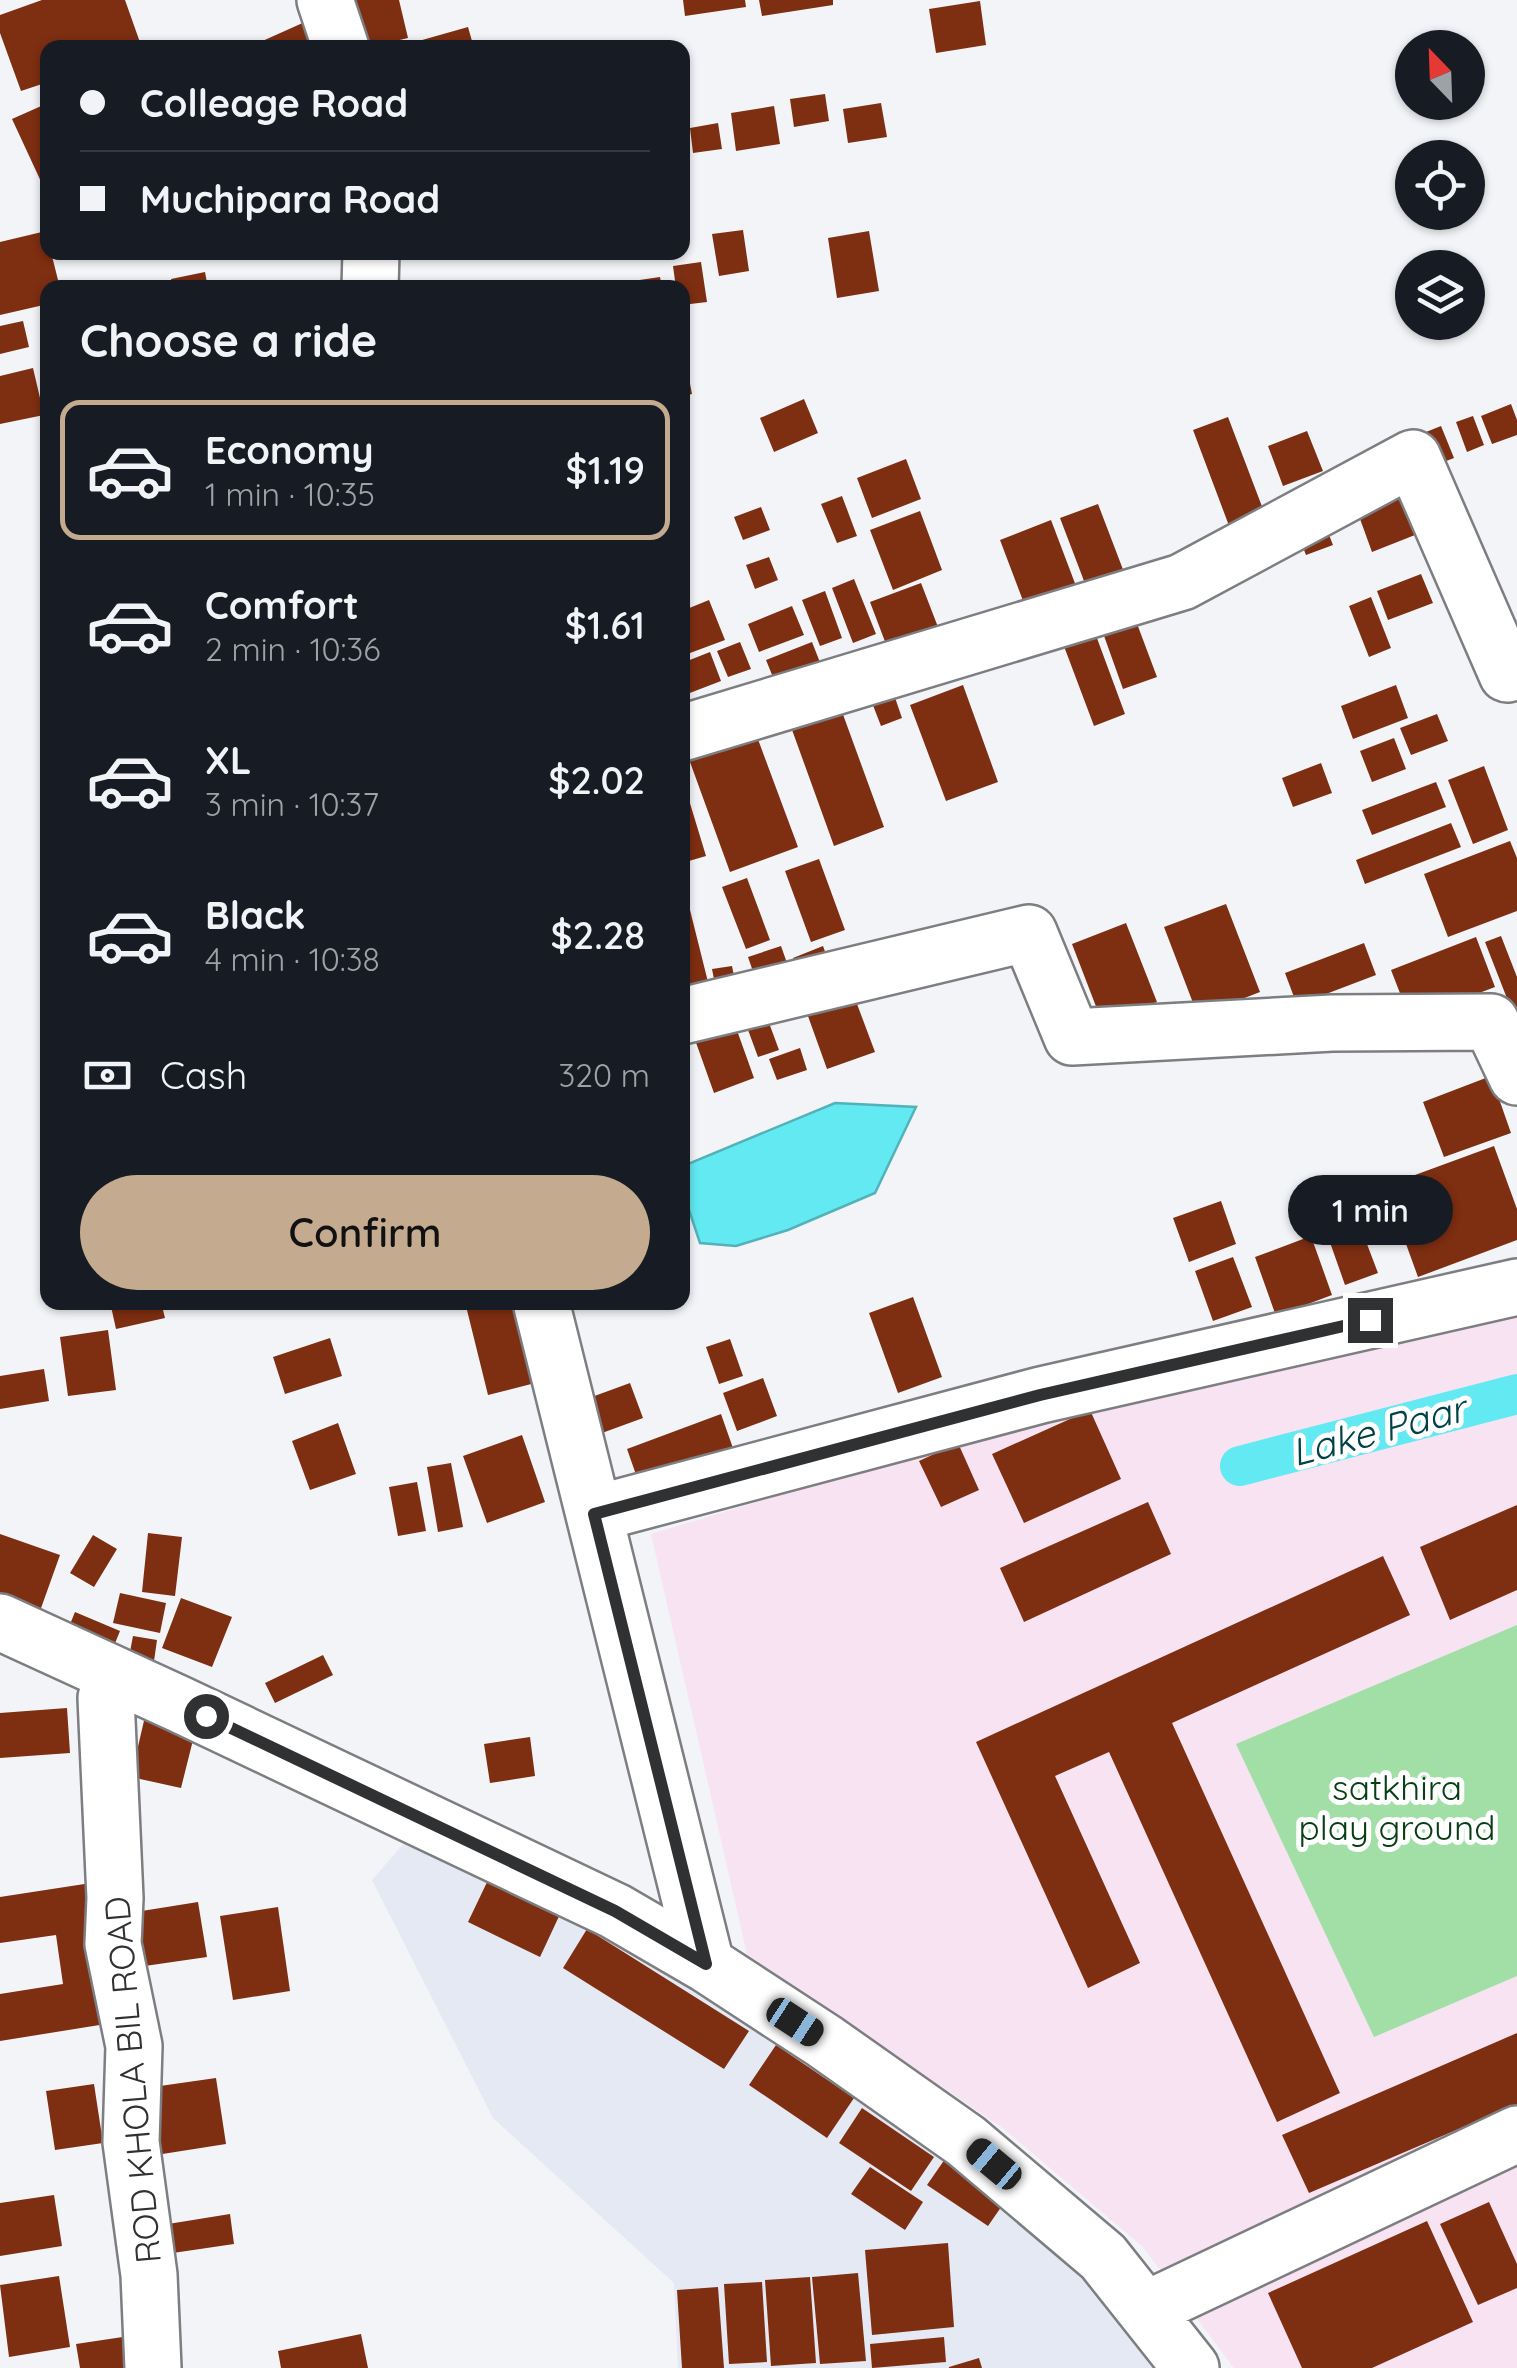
<!DOCTYPE html>
<html lang="en">
<head>
<meta charset="utf-8">
<style>
  body { margin:0; font-family:Quicksand,sans-serif; background:#20242c; color:#f1f3f6; height:100vh; display:flex; flex-direction:column; font-size:38px; white-space:nowrap }
  * { box-sizing:border-box; margin:0 }
  p { font-size:32px; color:#9ea1a6 }
  .icon { flex:none; width:55px; height:55px; fill:none; stroke:currentColor; stroke-width:2; stroke-linecap:round; stroke-linejoin:round }
  .map { position:relative; flex:1; overflow:hidden }
  .side { position:absolute; left:40px; top:280px; width:650px; height:1030px; display:flex; flex-direction:column; background:#171b24; border-radius:20px; box-shadow:0 2px 8px #0004 }
  .side>* { flex:none }
  .banner { position:absolute; left:40px; top:40px; width:650px; height:220px; border-radius:20px; box-shadow:0 2px 8px #0004; display:grid; align-content:center; height:220px; padding:0 40px; background:#171b24 }
  .needle { width:65px; rotate:337deg }
  .controls { position:absolute; left:1395px; top:30px; display:grid; gap:20px }
  .controls a { display:grid; place-items:center; width:90px; height:90px; border-radius:50%; background:#171b24; box-shadow:0 2px 8px #0004; font-size:50px }
  .end { position:absolute; width:45px; height:45px; margin:-22px; border:12px solid #303132; background:#fff; box-shadow:0 0 0 5px #fff }
  .from { border-radius:50% }
  .bubble { position:absolute; height:70px; border-radius:35px; background:#171b24; box-shadow:0 2px 8px #0004; font-size:32px; font-weight:600; line-height:70px; text-align:center }
  .car { position:absolute; width:30px; height:60px; margin:-30px -15px; border-radius:12px; box-shadow:0 0 8px 2px #0007; background:linear-gradient(#222 24%,#8ab4d8 0 40%,#222 0 76%,#8ab4d8 0 86%,#222 0) }
  .banner b { display:flex; align-items:center; gap:35px; height:95px; font-size:38px }
  .banner b+b { border-top:2px solid #363941 }
  .banner i { width:25px; height:25px; background:#f1f3f6 }
  ul { padding:0; list-style:none }
  li { display:flex; align-items:center; gap:30px; height:140px; margin:0 20px 15px; padding:0 20px; border:5px solid transparent; border-radius:20px }
  li div { flex:1 }
  li b { display:block; font-size:38px }
  li em { font-style:normal; font-weight:600 }
  li.active { border-color:#c4aa8e }
  li>.icon { width:90px; height:90px; stroke-width:1.5 }
  h2 { padding:0 40px; font-size:45px; line-height:120px }
  .pay { display:flex; align-items:center; gap:25px; height:110px; padding:0 40px; font-size:38px }
  .pay p { margin-inline-start:auto }
  .action { display:flex; gap:20px; margin-top:auto; padding:20px 40px }
  .action a { flex:1; height:115px; border-radius:60px; background:#c4aa8e; color:#111; font-size:40px; font-weight:600; line-height:115px; text-align:center }
  .map>svg:first-child { display:block }
  .built { fill:#e5e9f3 }
  .education { fill:#f8e3f2 }
  .green { fill:#a1dfa6 }
  .water { fill:#62e9f2; stroke:#53b2b8; stroke-width:2.5 }
  .lines { fill:none; stroke-linecap:round; stroke-linejoin:round }
  .canal { stroke:#62e9f2; stroke-width:40 }
  .building { fill:#7e2e11 }
  .minor-casing { stroke:#7d7e81; stroke-width:60 }
  .minor { stroke:#fff; stroke-width:55 }
  .route { stroke:#303132; stroke-width:12 }
  .labels { text-anchor:middle; dominant-baseline:central; stroke-width:10; stroke-linejoin:round; paint-order:stroke }
  .park-label { font-size:35px; fill:#073e14; stroke:#fff }
  .street-label { font-size:35px; fill:#303132; stroke:#fff }
  .water-label { font-size:38px; font-style:italic; fill:#004246; stroke:#fff }
</style>
</head>
<body>
<div class="map">
<svg width="1517" height="2368" viewBox="0 0 1517 2368">
  <rect width="100%" height="100%" fill="#f3f4f7"/>
  <path class="built" d="M417,1828L575,1902L1023,2198L1180,2368H678L674,2283L493,2118L372,1880Z"/>
  <path class="education" d="M1517,1312V2368H1234L1143,2247L1004,2129L747,1954L651,1534L1075,1406Z"/>
  <path class="green" d="M1517,1625V1976L1374,2037L1236,1744Z"/>
  <path class="water" d="M835,1103L916,1107L875,1193L788,1230L736,1246L700,1243L683,1192V1166Z"/>
  <g class="lines">
    <path class="canal" d="M1240,1466L1517,1394"/>
  </g>
  <path class="building" d="M42,0H125L142,48H48V82L21,91L0,33V15Z
    M357,0H399L408,38L366,48L342,3Z
    M683,0H745L746,7L685,16Z
    M759,0H833V5L762,16Z
    M980,1L986,45L936,53L929,9Z
    M307,21L319,48H260L258,43Z
    M468,27L474,48H401V46Z
    M825,94L829,121L794,127L790,99Z
    M48,103V186L44,188L12,119Z
    M881,103L887,137L848,143L843,109Z
    M774,106L780,144L736,151L731,113Z
    M718,123L722,149L693,153L690,128Z
    M743,230L749,271L719,276L712,234Z
    M46,231L48,252H51L60,288H48V304L0,315V242Z
    M869,231L879,291L837,298L828,238Z
    M701,262L707,302L682,305V288H676L673,266Z
    M205,272L208,288H173L171,279Z
    M660,277L662,288H627L626,282Z
    M23,321L29,347L0,354V326Z
    M682,343L692,394L682,396Z
    M33,368L44,415L0,424V376Z
    M804,399L818,433L774,452L760,418Z
    M1511,404L1517,420V435L1492,444L1481,416Z
    M1473,416L1484,445L1467,452L1456,422Z
    M1228,417L1266,517L1231,531L1193,430Z
    M1441,426L1454,458L1428,468L1416,436Z
    M1307,431L1323,471L1283,486L1268,446Z
    M906,459L921,499L872,518L857,478Z
    M1402,487L1420,533L1372,552L1355,505Z
    M842,496L857,536L837,543L821,504Z
    M1098,504L1127,580L1089,594L1060,518Z
    M761,507L770,530L743,540L734,517Z
    M920,511L942,570L893,590L870,530Z
    M1322,517L1333,545L1306,555L1295,527Z
    M1051,520L1076,586L1025,606L1000,540Z
    M769,557L778,580L755,589L746,565Z
    M1421,574L1433,603L1388,620L1377,591Z
    M854,579L876,634L853,643L832,588Z
    M921,583L943,640L892,660L870,602Z
    M825,591L842,638L820,646L802,600Z
    M1371,597L1391,648L1369,657L1349,606Z
    M709,600L725,640L682,656V611Z
    M792,606L804,635L759,652L748,624Z
    M1136,621L1157,677L1123,689L1103,633Z
    M1091,622L1125,714L1094,726L1059,633Z
    M740,642L751,669L728,677L717,651Z
    M812,642L823,670L777,687L766,660Z
    M710,652L721,681L682,696V663Z
    M963,685L998,782L946,801L910,705Z
    M1396,685L1408,718L1353,739L1341,706Z
    M891,686L902,718L881,726L869,695Z
    M841,709L884,827L834,846L791,727Z
    M1437,714L1448,741L1411,755L1400,728Z
    M753,726L798,847L730,872L686,751Z
    M1394,738L1406,769L1372,782L1360,751Z
    M1321,763L1332,793L1293,807L1282,778Z
    M1484,766L1508,830L1473,844L1448,780Z
    M682,777L706,856L682,863Z
    M1436,782L1446,807L1372,835L1362,810Z
    M1451,823L1461,847L1365,884L1356,860Z
    M1510,841L1517,858V911L1448,937L1424,874Z
    M819,859L845,930L811,942L785,871Z
    M747,878L770,940L746,949L722,887Z
    M688,902L712,998L682,1005V903Z
    M1226,904L1260,992L1198,1016L1164,927Z
    M1126,923L1157,1002L1102,1022L1072,944Z
    M1501,936L1517,977V1024L1485,942Z
    M1476,937L1495,987L1410,1019L1391,970Z
    M1364,943L1376,975L1297,1005L1285,973Z
    M781,946L793,980L760,992L748,957Z
    M823,946L832,971L802,983L793,958Z
    M732,966L738,996L718,1000L712,969Z
    M851,988L875,1052L827,1069L804,1005Z
    M765,1012L779,1050L758,1057L744,1019Z
    M734,1022L754,1078L714,1093L694,1037Z
    M800,1048L807,1070L777,1080L769,1059Z
    M1491,1076L1511,1133L1444,1157L1423,1102Z
    M1494,1146L1517,1209V1240L1418,1277L1385,1186Z
    M1221,1201L1236,1244L1189,1262L1173,1218Z
    M1351,1202L1378,1273L1345,1285L1320,1214Z
    M1311,1236L1332,1295L1276,1316L1255,1257Z
    M1233,1257L1252,1307L1213,1321L1195,1271Z
    M913,1297L942,1377L898,1393L869,1313Z
    M110,1302H161L165,1318L116,1329Z
    M465,1302H519L539,1382L488,1395Z
    M108,1330L116,1390L68,1396L60,1337Z
    M330,1338L342,1376L285,1394L273,1357Z
    M730,1339L743,1376L719,1384L706,1347Z
    M44,1369L49,1401L0,1409V1376Z
    M763,1378L777,1416L737,1431L723,1393Z
    M630,1383L643,1418L602,1433L589,1398Z
    M1090,1410L1121,1479L1024,1523L992,1454Z
    M721,1414L734,1451L640,1486L627,1449Z
    M338,1423L356,1474L310,1490L292,1441Z
    M522,1435L545,1502L487,1523L463,1456Z
    M958,1443L979,1490L941,1507L919,1461Z
    M451,1463L463,1527L438,1532L427,1467Z
    M417,1482L426,1531L398,1536L389,1487Z
    M1148,1502L1171,1554L1024,1622L1000,1568Z
    M1517,1505V1590L1450,1620L1420,1547Z
    M148,1533L182,1537L175,1596L142,1592Z
    M0,1534L60,1555L40,1611L0,1595Z
    M93,1535L117,1549L94,1587L70,1573Z
    M1383,1556L1410,1615L1172,1723L1340,2093L1277,2122L1109,1752L1055,1776L1140,1963L1088,1988L976,1742Z
    M120,1593L166,1603L160,1633L113,1623Z
    M181,1598L232,1617L212,1667L162,1648Z
    M75,1612L120,1631L111,1653L66,1634Z
    M133,1636L157,1640L154,1661L129,1657Z
    M323,1655L333,1675L275,1703L265,1683Z
    M67,1708L70,1753L0,1758V1713Z
    M146,1712L197,1724L181,1788L131,1777Z
    M530,1737L535,1776L490,1783L484,1744Z
    M489,1878L561,1912L540,1957L468,1922Z
    M91,1883L112,2023L0,2041V1994L63,1984L56,1935L0,1943V1897Z
    M198,1902L207,1957L131,1968L123,1914Z
    M278,1907L290,1991L233,2000L220,1916Z
    M587,1929L749,2031L724,2069L563,1968Z
    M1517,2033V2104L1309,2193L1282,2135Z
    M776,2045L854,2098L827,2138L749,2085Z
    M216,2078L226,2144L156,2155L146,2088Z
    M94,2084L103,2143L55,2150L46,2091Z
    M862,2108L934,2157L911,2191L839,2143Z
    M945,2159L1006,2200L988,2226L927,2185Z
    M870,2167L923,2202L905,2230L851,2194Z
    M54,2195L62,2246L0,2256V2203Z
    M1489,2202L1517,2264V2288L1478,2305L1440,2224Z
    M230,2214L234,2244L166,2254L162,2225Z
    M1427,2221L1473,2322L1372,2368H1302L1268,2293Z
    M948,2243L954,2327L872,2335L865,2250Z
    M858,2273L866,2361L820,2364L812,2277Z
    M59,2276L70,2347L9,2357L0,2285Z
    M810,2277L816,2363L771,2366L765,2280Z
    M762,2282L767,2362L729,2364L724,2284Z
    M718,2287L724,2368H682L677,2290Z
    M361,2334L368,2368H281L278,2351Z
    M136,2335L141,2368H80L76,2344Z
    M944,2337L946,2362L872,2368L870,2344Z
    M979,2358L982,2368H949V2367Z"/>
  <g class="lines">
    <defs>
      <path id="minor" d="M325,0L341,48
        M370,288L371,252
        M682,733L1182,582L1413,458L1507,674L1517,672
        M682,1016L1029,933L1072,1037L1332,1023L1491,1022L1517,1077
        M541,1302L706,1964
        M594,1514L1041,1395L1517,1287
        M0,1622L179,1704L615,1911L706,1964L824,2041L966,2141L1103,2257L1191,2368
        M113,1674L106,1698L115,1898L113,1944L134,2046L131,2142L149,2275L153,2368
        M1145,2310L1517,2134"/>
    </defs>
    <use href="#minor" class="minor-casing"/>
    <use href="#minor" class="minor"/>
  </g>
  <g class="lines">
    <path class="route" d="M206,1716L615,1911L706,1964L594,1514L1040,1395L1370,1320"/>
  </g>
  <g class="labels">
    <g class="park-label">
      <text x="1397" y="1787">satkhira<tspan x="1397" dy="40">play ground</tspan></text>
    </g>
    <g class="street-label">
      <text transform="translate(132 2080) rotate(-95)">ROD KHOLA BIL ROAD</text>
    </g>
    <g class="water-label">
      <text transform="translate(1378 1430) rotate(-15)">Lake Paar</text>
    </g>
  </g>
</svg>
<div class="controls">
<a><svg class="needle" viewBox="-14 -14 28 28"><path d="M0-13l5 13h-10z" fill="#e53935"/><path d="M0 13l5-13h-10z" fill="#9ea1a6"/></svg></a>
<a><svg class="icon" aria-label="locate" viewBox="0 0 24 24"><circle cx="12" cy="12" r="6"/><path d="M12 2v4M12 18v4M2 12h4M18 12h4"/></svg></a>
<a><svg class="icon" aria-label="layers" viewBox="0 0 24 24"><path d="M12 4l9 5-9 5-9-5zM3 14l9 5 9-5"/></svg></a>
</div>
<i class="end from" style="left:206px;top:1716px"></i>
<i class="end" style="left:1370px;top:1320px"></i>
<div class="bubble" style="left:1288px;top:1175px;width:165px">1 min</div>
<i class="car" style="left:795px;top:2022px;rotate:123deg"></i>
<i class="car" style="left:994px;top:2164px;rotate:310deg"></i>
<div class="banner">
<b><i class="from"></i>Colleage Road</b>
<b><i></i>Muchipara Road</b>
</div>
<section class="side">
<h2>Choose a ride</h2>
<ul>
<li class="active"><svg class="icon" aria-label="car" viewBox="0 0 24 24"><path d="M5 17H2v-5l4-1 3-4h7l3 4 3 1v5h-3M9 17h6M6 11h13"/><circle cx="7" cy="17" r="2"/><circle cx="17" cy="17" r="2"/></svg><div><b>Economy</b><p>1 min · 10:35</p></div><em>$1.19</em></li>
<li><svg class="icon" aria-label="car" viewBox="0 0 24 24"><path d="M5 17H2v-5l4-1 3-4h7l3 4 3 1v5h-3M9 17h6M6 11h13"/><circle cx="7" cy="17" r="2"/><circle cx="17" cy="17" r="2"/></svg><div><b>Comfort</b><p>2 min · 10:36</p></div><em>$1.61</em></li>
<li><svg class="icon" aria-label="car" viewBox="0 0 24 24"><path d="M5 17H2v-5l4-1 3-4h7l3 4 3 1v5h-3M9 17h6M6 11h13"/><circle cx="7" cy="17" r="2"/><circle cx="17" cy="17" r="2"/></svg><div><b>XL</b><p>3 min · 10:37</p></div><em>$2.02</em></li>
<li><svg class="icon" aria-label="car" viewBox="0 0 24 24"><path d="M5 17H2v-5l4-1 3-4h7l3 4 3 1v5h-3M9 17h6M6 11h13"/><circle cx="7" cy="17" r="2"/><circle cx="17" cy="17" r="2"/></svg><div><b>Black</b><p>4 min · 10:38</p></div><em>$2.28</em></li>
</ul>
<div class="pay"><svg class="icon" aria-label="cash" viewBox="0 0 24 24"><path d="M3 7h18v10H3z"/><circle cx="12" cy="12" r="2"/></svg>Cash<p>320 m</p></div>
<div class="action"><a>Confirm</a></div>
</section>
</div>
</body>
</html>
